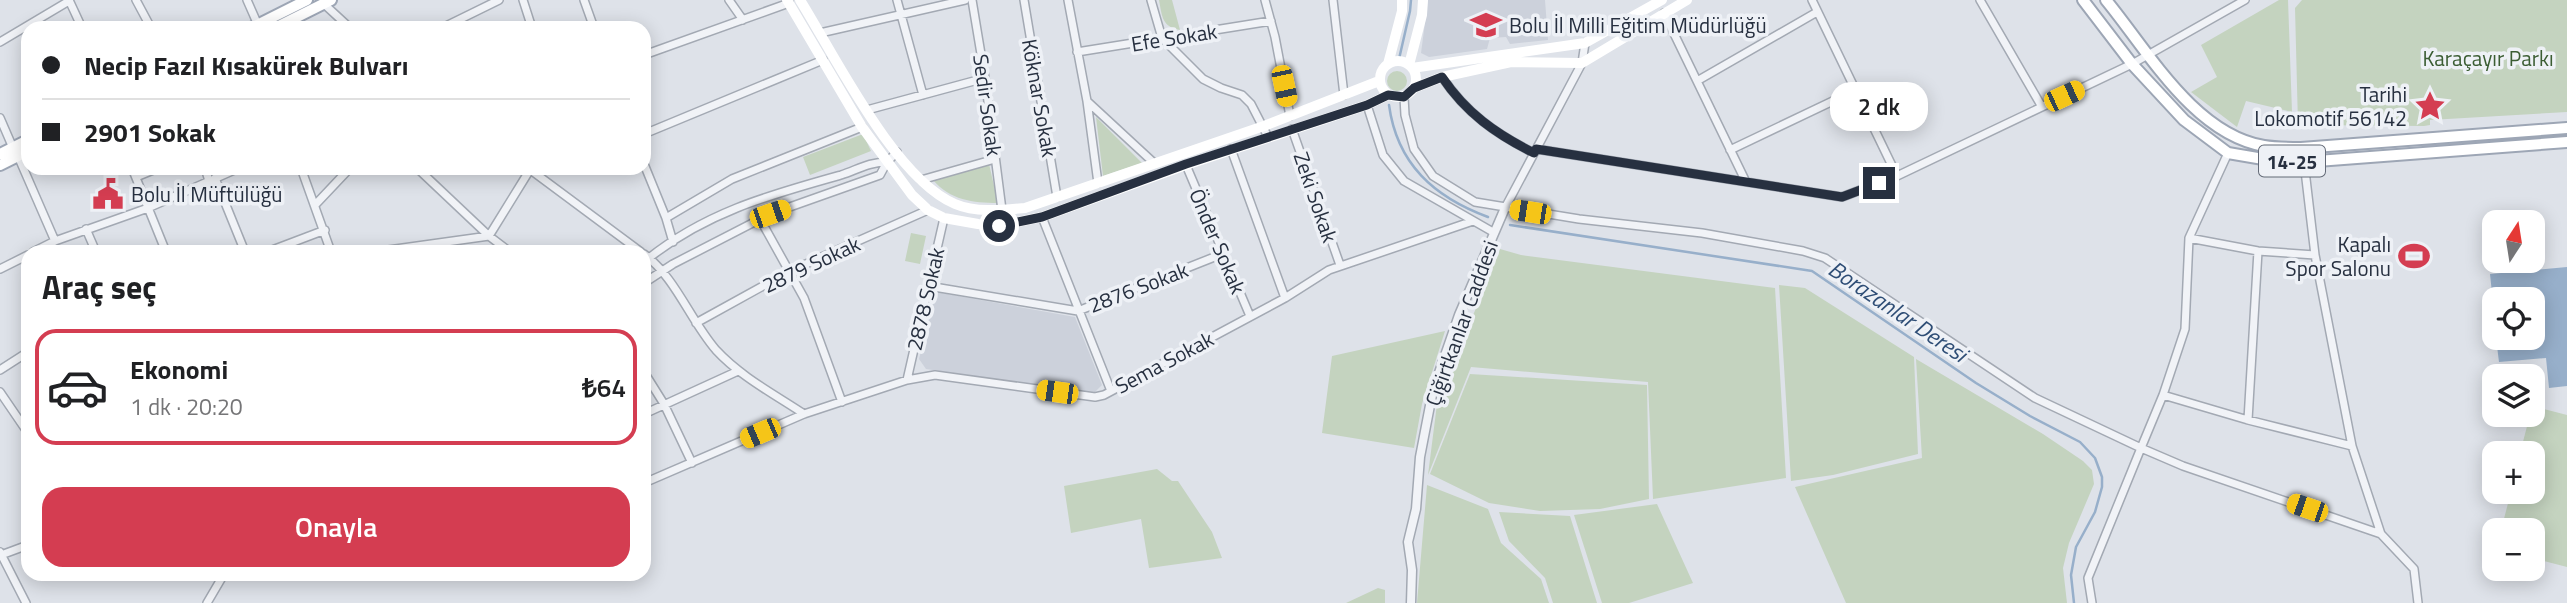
<!DOCTYPE html>
<html lang="tr">
<head>
<meta charset="utf-8">
<style>
  body { margin:0; font-family:"Titillium Web",sans-serif; background:#f2f2f2; color:#202124; height:100vh; display:flex; flex-direction:column; font-size:26px; white-space:nowrap }
  * { box-sizing:border-box; margin:0 }
  p { font-size:23px; color:#757577 }
  .icon { flex:none; width:38px; height:38px; fill:none; stroke:currentColor; stroke-width:2; stroke-linecap:round; stroke-linejoin:round }
  .map { position:relative; flex:1; overflow:hidden }
  .drawer { position:absolute; left:21px; top:245px; width:630px; height:336px; display:flex; flex-direction:column; background:#fff; border-radius:21px; box-shadow:0 4px 18px #0003 }
  .drawer>* { flex:none }
  .guide { position:absolute; left:21px; top:21px; width:630px; height:154px; border-radius:21px; box-shadow:0 4px 18px #0003; display:grid; align-content:center; height:154px; padding:0 21px; background:#fff }
  .needle { width:46px; rotate:12deg }
  .fabs { position:absolute; left:2482px; top:210px; display:grid; gap:14px }
  .fabs a { display:grid; place-items:center; width:63px; height:63px; border-radius:14px; background:#fff; box-shadow:0 4px 18px #0003; font-size:35px }
  .end { position:absolute; width:32px; height:32px; margin:-16px; border:9px solid #273040; background:#fff; box-shadow:0 0 0 4px #fff }
  .from { border-radius:50% }
  .bubble { position:absolute; height:49px; border-radius:21px; background:#fff; box-shadow:0 4px 18px #0003; font-size:23px; font-weight:600; line-height:49px; text-align:center }
  .car { position:absolute; width:21px; height:42px; margin:-21px -10px; border-radius:9px; box-shadow:0 0 5px 2px #0007; background:linear-gradient(#f5c518 24%,#345 0 40%,#f5c518 0 76%,#345 0 86%,#f5c518 0) }
  .guide b { display:flex; align-items:center; gap:24px; height:66px; font-size:26px }
  .guide b+b { border-top:2px solid #e0e0e0 }
  .guide i { width:18px; height:18px; background:#202124 }
  ul { padding:0; list-style:none }
  li { display:flex; align-items:center; gap:21px; height:116px; margin:0 14px 10px; padding:0 7px; border:4px solid transparent; border-radius:21px }
  li div { flex:1 }
  li b { display:block; font-size:26px }
  li em { font-style:normal; font-weight:600 }
  li.active { border-color:#d43d51 }
  li>.icon { width:63px; height:63px; stroke-width:1.5 }
  h2 { padding:0 21px; font-size:32px; line-height:84px }
  .action { display:flex; gap:14px; margin-top:auto; padding:14px 21px }
  .action a { flex:1; height:80px; border-radius:21px; background:#d43d51; color:#fff; font-size:28px; font-weight:600; line-height:80px; text-align:center }
  .map>svg:first-child { display:block }
  .built { fill:#ccd1db }
  .green { fill:#c4d3bf }
  .water { fill:#97afca }
  .lines { fill:none; stroke-linecap:round; stroke-linejoin:round }
  .stream { stroke:#97afca; stroke-width:2.5 }
  .minor-casing { stroke:#a3a9b3; stroke-width:10 }
  .tertiary-casing { stroke:#a3a9b3; stroke-width:11 }
  .primary-casing { stroke:#9da6b5; stroke-width:14 }
  .minor { stroke:#f1f3f7; stroke-width:7 }
  .tertiary { stroke:#f1f3f7; stroke-width:8 }
  .secondary { stroke:#fff; stroke-width:10 }
  .primary { stroke:#fff; stroke-width:10 }
  .route { stroke:#273040; stroke-width:9 }
  .labels { text-anchor:middle; dominant-baseline:central; stroke-width:7; stroke-linejoin:round; paint-order:stroke }
  .shield { fill:#eef1f6; stroke:#636a77; stroke-width:2 }
  .shield-label { font-size:19px; font-weight:bold; fill:#273040 }
  .poi-label { font-size:21px; fill:#273040; stroke:#eef1f6; text-anchor:start }
  .street-label { font-size:21px; fill:#273040; stroke:#eef1f6 }
  .park-label { font-size:21px; fill:#3b5d33; stroke:#eef1f6 }
  .water-label { font-size:23px; font-style:italic; fill:#2f4e76; stroke:#eef1f6 }
</style>
</head>
<body>
<div class="map">
<svg width="2567" height="603" viewBox="0 0 2567 603">
  <rect width="100%" height="100%" fill="#dee2e9"/>
  <path class="built" d="M1428,0H1545L1548,40L1510,44L1506,37L1490,38L1487,49L1429,57L1421,53Z
    M936,292L1075,317L1102,385L1094,393L926,369L919,359Z"/>
  <path class="green" d="M1159,0H1172L1180,30C1162,27 1162,16 1159,0Z
    M2279,0H2288L2292,112L2246,101L2237,127L2191,92L2217,77L2201,45Z
    M2302,0H2567V112L2430,120V125L2424,126L2298,125L2295,8Z
    M1387 81a10 10 0 1 1 20 0a10 10 0 1 1-20 0Z
    M1096,117L1142,163L1103,176Z
    M863,134L871,151L810,175L803,157Z
    M989,164L998,203C973,203 950,200 933,180Z
    M911,233L926,236L920,264L905,261Z
    M1500,249L1521,255L1775,288L1786,478L1653,499L1648,382L1471,367L1428,475L1437,404Z
    M1779,285L1805,288L1914,357L1918,454L1833,475L1791,481Z
    M1445,331L1422,404L1414,448L1322,433L1332,356Z
    M1916,359L2043,434L2083,461L2092,470L2094,484L2069,543L2063,568L2067,603H1846L1795,487L1922,458Z
    M1470,374L1647,385L1649,499L1600,509L1540,511L1489,503L1430,474Z
    M2532,406L2567,415V567L2532,558V530H2501L2511,492H2532V453H2520L2530,415H2532Z
    M1157,469L1172,481H1178L1212,532L1222,558L1149,568L1141,519L1071,533L1064,486Z
    M1427,485L1488,509L1501,543L1541,579L1549,603H1417Z
    M1657,504L1693,583L1629,603H1602L1574,515Z
    M1499,512L1570,516L1597,603H1553L1545,578L1509,541Z
    M1378,588L1385,590V603H1346Z"/>
  <path class="water" d="M2567,267V386L2549,388L2546,358L2499,362L2496,338H2532V299H2494V312L2490,274Z"/>
  <g class="lines">
    <path class="stream" d="M1399,59L1410,11L1411,0
      M1389,105C1397,164 1434,197 1488,217
      M1510,225L1812,271L1976,383L2030,416L2080,442L2095,458L2102,477V487L2095,512L2076,547L2071,575L2074,603"/>
    <defs>
      <path id="minor" d="M69,0L82,28
        M136,0L151,28
        M247,0L258,25
        M523,0L532,28
        M584,0L594,28
        M729,0L743,20
        M897,0L923,95
        M972,0L985,78L1002,210
        M1024,0L1057,197
        M1068,0L1087,101L1098,183
        M1151,0L1162,38L1203,79L1221,88L1242,95L1251,104L1268,137
        M1265,0L1275,37L1290,116
        M1333,0L1344,95
        M1812,0L1897,176
        M1980,0L2042,107
        M324,4L350,28
        M1664,13L1745,180
        M442,28L499,0
        M820,33L965,0
        M0,42L69,1
        M1077,52L1271,21
        M644,55L789,3
        M1442,77C1466,113 1496,134 1534,153
        M1697,81L1817,12
        M1404,97L1405,115L1414,149L1433,176L1475,202L1579,219L1702,233L1803,251L1825,258L2035,398L2141,448L2163,395L2185,329L2189,238L2228,153
        M1088,102L1154,163
        M1367,105L1383,155L1404,181L1493,232
        M867,110L985,78
        M0,118L13,148
        M1292,129L1340,265
        M644,134L823,60
        M1231,149L1285,298
        M1536,149L1842,197L1897,176L2132,64L2245,0
        M1730,150L1856,90
        M18,156L55,241
        M2304,162L2315,255L2352,446L2381,534L2414,569L2418,603
        M644,164L666,218L673,242
        M1186,165L1250,316
        M132,168L166,252
        M205,168L209,181
        M301,168L331,252
        M417,168L489,236L510,252
        M528,168L641,252
        M136,177L158,168
        M215,178L245,252
        M921,180L995,159
        M315,205L350,168
        M1505,208L1582,63L1585,43
        M1042,217L1111,391
        M666,218L732,179L862,127
        M760,219L804,298L842,402
        M86,229L96,252
        M2189,238L2258,251L2315,255
        M33,252L55,241L148,208L239,168
        M267,252L325,230
        M374,252L489,236L531,168
        M644,254C676,278 690,320 716,350C741,377 774,394 804,414
        M644,262C703,213 769,195 841,175C857,170 869,162 887,162
        M0,269L28,255
        M644,283L673,264L770,214L880,175L887,162L897,152
        M928,286L1078,311L1222,254
        M696,323L790,271L928,210
        M0,370L28,352
        M644,372L664,404L692,463
        M907,380L944,218
        M0,392L28,433
        M2163,395L2248,420L2352,446
        M644,414L738,371
        M2248,420L2258,251
        M644,483L804,414L907,380L935,375L1095,397L1104,395L1285,298L1329,270L1473,221
        M0,552L26,603
        M1,555L28,545
        M207,603L224,574
        M2092,603L2088,578L2141,448L2183,466L2381,534"/>
      <path id="tertiary" d="M1411,603L1412,570L1408,542L1416,509L1420,457L1433,390L1459,315L1505,208"/>
      <path id="primary" d="M2083,0L2132,64L2184,120L2228,153L2269,160L2304,162L2567,142
        M2106,0C2148,51 2194,134 2264,146C2276,148 2289,148 2301,148L2567,128
        M251,28L307,0
        M275,28L331,0
        M0,154L28,140
        M0,165L28,151"/>
    </defs>
    <use href="#minor" class="minor-casing"/>
    <use href="#tertiary" class="tertiary-casing"/>
    <use href="#primary" class="primary-casing"/>
    <use href="#minor" class="minor"/>
    <use href="#tertiary" class="tertiary"/>
    <path class="secondary" d="M787,0L862,127L912,195L928,210L944,218L978,224L999,226L1042,217L1186,165L1367,105L1388,95
      M800,0C835,56 895,179 955,204C976,213 1003,210 1025,208L1264,126L1379,81
      M1380 79a18 18 0 1 1 36 0a18 18 0 1 1-36 0Z
      M1388,64L1402,11V0
      M1409,65L1422,15L1423,0
      M1412,68L1585,43L1662,0
      M1414,88L1442,77L1511,62L1582,63L1687,0"/>
    <use href="#primary" class="primary"/>
  </g>
  <g class="lines">
    <path class="route" d="M999,226L1042,217L1186,164L1367,105L1388,95L1404,97L1414,88L1442,77C1466,113 1496,134 1534,153L1536,149L1842,197L1879,183"/>
  </g>
  <defs>
    <symbol id="school-bare" viewBox="-9 -9 18 18"><path d="M0-5L7-2L0 1L-7-2ZM-4 1L0 2.5L4 1V4Q0 6-4 4Z" fill="#d43d51" stroke="#eef1f6" stroke-width="2.5" paint-order="stroke"/></symbol>
    <symbol id="sight-bare" viewBox="-9 -9 18 18"><path d="M0-6L1.8-2.2L6-1.7L2.9 1.2L3.7 5.4L0 3.3L-3.7 5.4L-2.9 1.2L-6-1.7L-1.8-2.2Z" fill="#d43d51" stroke="#eef1f6" stroke-width="2.5" paint-order="stroke"/></symbol>
    <symbol id="civic-bare" viewBox="-9 -9 18 18"><path d="M-.6-6.5H3V-4.5H.6V-3L4-1V1h2V6H-6V1h2V-1L-.6-3ZM-1.2 2.5V6h2.4V2.5Z" fill="#d43d51" stroke="#eef1f6" stroke-width="2.5" paint-order="stroke"/></symbol>
    <symbol id="stadium-bare" viewBox="-9 -9 18 18"><path d="M0-5a6.5 5 0 1 0 0 10a6.5 5 0 1 0 0-10ZM-3.5-1.8h7v3.6h-7Z" fill="#d43d51" stroke="#eef1f6" stroke-width="2.5" paint-order="stroke"/></symbol>
  </defs>
  <g fill-rule="evenodd">
    <use href="#school-bare" x="1464" y="3" width="44" height="44"/>
    <use href="#sight-bare" x="2408" y="84" width="44" height="44"/>
    <use href="#civic-bare" x="86" y="172" width="44" height="44"/>
    <use href="#stadium-bare" x="2392" y="234" width="44" height="44"/>
  </g>
  <g class="labels">
    <rect class="shield" x="2259" y="145.5" width="66" height="31" rx="5"/>
    <g class="shield-label">
      <text x="2292" y="161">14-25</text>
    </g>
    <g class="poi-label">
      <text x="1509" y="25">Bolu İl Milli Eğitim Müdürlüğü</text>
      <text x="2407" y="94" text-anchor="end">Tarihi<tspan x="2407" dy="24">Lokomotif 56142</tspan></text>
      <text x="131" y="194">Bolu İl Müftülüğü</text>
      <text x="2391" y="244" text-anchor="end">Kapalı<tspan x="2391" dy="24">Spor Salonu</tspan></text>
    </g>
    <g class="street-label">
      <text transform="translate(1174 37) rotate(-9)">Efe Sokak</text>
      <text transform="translate(1040 98) rotate(80)">Köknar Sokak</text>
      <text transform="translate(988 105) rotate(82)">Sedir Sokak</text>
      <text transform="translate(1316 197) rotate(71)">Zeki Sokak</text>
      <text transform="translate(1218 241) rotate(67)">Önder Sokak</text>
      <text transform="translate(811 264) rotate(-25)">2879 Sokak</text>
      <text transform="translate(1138 287) rotate(-21)">2876 Sokak</text>
      <text transform="translate(925 299) rotate(-77)">2878 Sokak</text>
      <text transform="translate(1461 323) rotate(-70)">Çiğirtkanlar Caddesi</text>
      <text transform="translate(1164 362) rotate(-28)">Sema Sokak</text>
    </g>
    <g class="park-label">
      <text x="2488" y="58">Karaçayır Parkı</text>
    </g>
    <g class="water-label">
      <text transform="translate(1898 311) rotate(34)">Borazanlar Deresi</text>
    </g>
  </g>
</svg>
<div class="fabs">
<a><svg class="needle" viewBox="-14 -14 28 28"><path d="M0-13l5 13h-10z" fill="#e53935"/><path d="M0 13l5-13h-10z" fill="#757577"/></svg></a>
<a><svg class="icon" aria-label="locate" viewBox="0 0 24 24"><circle cx="12" cy="12" r="6"/><path d="M12 2v4M12 18v4M2 12h4M18 12h4"/></svg></a>
<a><svg class="icon" aria-label="layers" viewBox="0 0 24 24"><path d="M12 4l9 5-9 5-9-5zM3 14l9 5 9-5"/></svg></a>
<a>+</a>
<a>−</a>
</div>
<i class="end from" style="left:999px;top:226px"></i>
<i class="end" style="left:1879px;top:183px"></i>
<div class="bubble" style="left:1830px;top:82px;width:98px">2 dk</div>
<i class="car" style="left:1284px;top:86px;rotate:168deg"></i>
<i class="car" style="left:2064px;top:96px;rotate:65deg"></i>
<i class="car" style="left:1530px;top:212px;rotate:279deg"></i>
<i class="car" style="left:770px;top:214px;rotate:71deg"></i>
<i class="car" style="left:1057px;top:392px;rotate:278deg"></i>
<i class="car" style="left:760px;top:433px;rotate:247deg"></i>
<i class="car" style="left:2307px;top:508px;rotate:289deg"></i>
<div class="guide">
<b><i class="from"></i>Necip Fazıl Kısakürek Bulvarı</b>
<b><i></i>2901 Sokak</b>
</div>
<section class="drawer">
<h2>Araç seç</h2>
<ul>
<li class="active"><svg class="icon" aria-label="car" viewBox="0 0 24 24"><path d="M5 17H2v-5l4-1 3-4h7l3 4 3 1v5h-3M9 17h6M6 11h13"/><circle cx="7" cy="17" r="2"/><circle cx="17" cy="17" r="2"/></svg><div><b>Ekonomi</b><p>1 dk · 20:20</p></div><em>₺64</em></li>
</ul>
<div class="action"><a>Onayla</a></div>
</section>
</div>
</body>
</html>
